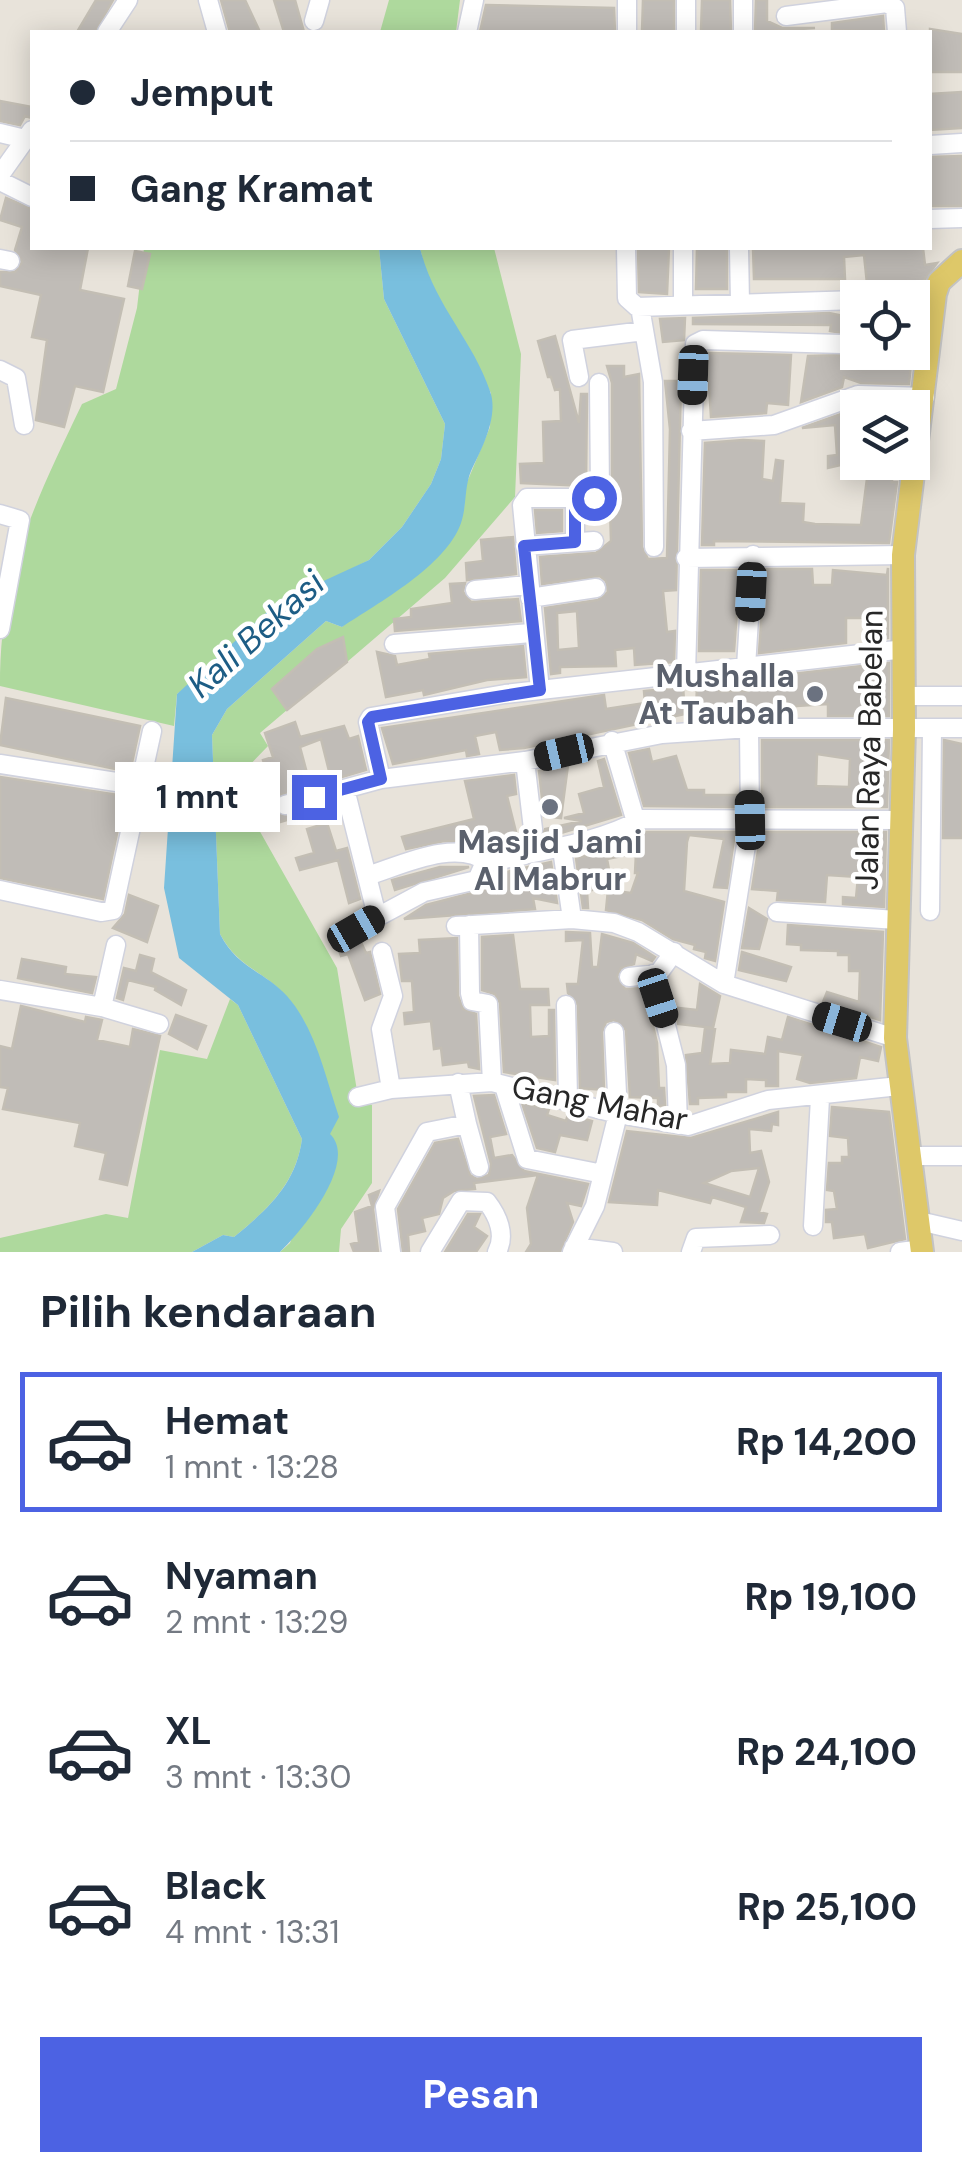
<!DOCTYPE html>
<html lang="id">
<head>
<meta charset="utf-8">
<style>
  body { margin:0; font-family:"DM Sans",sans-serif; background:#f2f2f3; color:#1f2937; height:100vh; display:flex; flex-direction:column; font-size:38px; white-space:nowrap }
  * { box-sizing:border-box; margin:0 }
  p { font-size:32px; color:#747a83 }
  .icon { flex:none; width:55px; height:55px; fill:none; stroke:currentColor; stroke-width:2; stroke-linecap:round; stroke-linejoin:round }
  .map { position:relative; height:1252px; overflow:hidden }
  .panel { display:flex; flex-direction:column; background:#fff; flex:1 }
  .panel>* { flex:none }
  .guide { position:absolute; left:30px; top:30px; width:902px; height:220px; border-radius:0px; box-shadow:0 5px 25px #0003; display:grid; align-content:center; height:220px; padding:0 40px; background:#fff }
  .fabs { position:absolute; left:840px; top:280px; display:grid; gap:20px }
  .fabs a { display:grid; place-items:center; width:90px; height:90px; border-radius:0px; background:#fff; box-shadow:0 5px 25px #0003; font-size:50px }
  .end { position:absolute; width:45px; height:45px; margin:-22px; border:12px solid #4c62e3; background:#fff; box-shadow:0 0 0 5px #fff }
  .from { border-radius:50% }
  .bubble { position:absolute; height:70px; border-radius:0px; background:#fff; box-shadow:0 5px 25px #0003; font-size:32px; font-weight:700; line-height:70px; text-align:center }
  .car { position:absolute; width:30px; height:60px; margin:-30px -15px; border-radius:12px; box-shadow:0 0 8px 2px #0007; background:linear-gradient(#222 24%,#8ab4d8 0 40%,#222 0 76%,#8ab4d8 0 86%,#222 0) }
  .guide b { display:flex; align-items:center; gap:35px; height:95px; font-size:38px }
  .guide b+b { border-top:2px solid #e0e1e3 }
  .guide i { width:25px; height:25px; background:#1f2937 }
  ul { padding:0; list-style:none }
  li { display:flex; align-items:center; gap:30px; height:140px; margin:0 20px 15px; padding:0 20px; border:5px solid transparent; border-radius:0px }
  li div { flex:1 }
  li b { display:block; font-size:38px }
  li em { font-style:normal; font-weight:700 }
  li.current { border-color:#4c62e3 }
  li>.icon { width:90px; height:90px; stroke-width:1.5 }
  h2 { padding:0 40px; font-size:45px; line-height:120px }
  .cta { display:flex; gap:20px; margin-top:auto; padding:20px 40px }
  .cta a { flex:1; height:115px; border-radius:0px; background:#4c62e3; color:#fff; font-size:40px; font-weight:700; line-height:115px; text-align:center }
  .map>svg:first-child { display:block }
  .green { fill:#aed99d }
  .water { fill:#79bfde }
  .building { fill:#c0bcb7; stroke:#c3beb4; stroke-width:2.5; fill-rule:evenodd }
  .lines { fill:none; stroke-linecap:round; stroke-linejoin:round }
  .minor-casing { stroke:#d0d2de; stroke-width:21 }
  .major-casing { stroke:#c3c3c3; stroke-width:26 }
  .minor { stroke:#fff; stroke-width:18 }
  .major { stroke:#dec869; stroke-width:22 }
  .route { stroke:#4c62e3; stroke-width:12 }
  .worship-dot { fill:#6b7280; stroke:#fff; stroke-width:4 }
  .labels { text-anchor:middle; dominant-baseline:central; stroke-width:9; stroke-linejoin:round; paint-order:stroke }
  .worship-label { font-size:32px; font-weight:bold; fill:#5b616d; stroke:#fff; text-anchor:end }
  .street-label { font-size:32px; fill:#272727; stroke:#fff }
  .water-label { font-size:35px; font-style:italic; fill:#1d5d85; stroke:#fff }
</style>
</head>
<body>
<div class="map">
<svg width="962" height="1252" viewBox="0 0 962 1252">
  <rect width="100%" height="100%" fill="#e8e3da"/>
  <path class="green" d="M389,0H460L456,32H380Z
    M144,248H379L384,299L445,424L441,459L431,484L402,527L369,560L328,581L177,694L174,726L0,686C0,571 34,505 82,404L116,389L137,308Z
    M420,248H494L521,354L515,497L445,578L347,662L342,637L317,649L287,710L260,733L268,746L242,773L254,821L337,968L358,1097L372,1105V1183L341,1229L339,1252H280L290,1243C300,1216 328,1159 330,1134C333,1093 314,1026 286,996C263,970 238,968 220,934L212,735L227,709L326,621L342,627L464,509L465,487L490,427L491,393L428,281Z
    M230,999L238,1005L302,1139C296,1184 267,1210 234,1237L223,1235L192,1252H0V1238L106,1214L128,1218L160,1050L207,1059Z"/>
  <path class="water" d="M379,248H420C434,305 473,340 490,391C499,416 482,448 471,471C464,488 467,505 461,523C446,566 378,603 342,627L326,621L227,709L212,735L220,934C238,969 263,970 287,996C316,1029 325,1076 339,1117L330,1134C359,1162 301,1232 280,1252H192L223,1235L234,1237C268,1209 296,1184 302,1139L238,1005L179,958L164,888L177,694L278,602L369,560L402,527L431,484L441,459L445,424L384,299Z"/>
  <path class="building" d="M96,0H113L95,32H77Z
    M221,0H245L260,32H230Z
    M274,0H295L304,32H284Z
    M643,0H674V32H642Z
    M702,0H730L731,32H701Z
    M756,0H767V21L782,28H815L755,32Z
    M486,5L614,8L615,32H480Z
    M883,16L884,32L832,30V23Z
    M930,29L962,34V72H930Z
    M962,92V128L930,130V94Z
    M0,101L32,107V118L25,116L20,125L0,121Z
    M962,156V206H930V157Z
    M6,198L32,209V248H88L80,290L124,299L103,392L75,386L64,427L36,420L47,340L32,337L41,295L0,286V272H15L22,262L15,250L22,227L0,220Z
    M638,248H669L667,294L639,292Z
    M697,248H727V289H696Z
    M753,248H923L925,265L937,263L922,283L868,293L864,255L844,257L845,279H754Z
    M135,251L150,254L142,289L128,286Z
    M829,313L858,319L855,352H882V358L912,355L909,384L861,383L844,377L842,387L801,402L808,356L847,355L854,345L849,334L830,331L831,325L693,324V318Z
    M685,318L684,340L663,342L660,319Z
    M555,336L579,423L581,394H587L586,486L521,483L520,464L544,463L543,422L561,421L560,389L555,390L551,377H548L538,341Z
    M707,353L791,355L788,405L767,403L766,413L711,417Z
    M607,366H624V377L639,374L642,547L648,559L667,558L670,429L665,381H681L676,590L663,591L667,632L675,631L674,662L635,665L634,648L615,650L616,666L560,667V673L551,674L545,608L598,600L608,592L606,581L600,576L542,584L540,557L596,553L611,541L610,508L605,506L612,494V383ZM577,611L579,648L558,650L557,613Z
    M858,408V461L828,468V456L837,455L835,425L802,428Z
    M743,440L764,441L762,479L773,481L776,460L783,461L780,503L804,504L803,522L815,524L861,525L869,463H892V482H897L889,543L714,541V545H702L705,443Z
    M535,510H562V531L537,533Z
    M513,537L516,574L467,580L466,563L483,561L481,540Z
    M888,568V638L882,639V618H846V643L759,653L765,569H812L813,585H832L833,570L887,575Z
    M701,570H740L734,651H699Z
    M465,583L463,592L471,602L518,599L521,621L395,631L394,619L411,617V609L452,603L450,584Z
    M343,637L347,662L287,710L272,689L317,649Z
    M523,646L526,677L487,680L424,695L423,690L386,697L377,652L395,656L397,665L430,659L429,654Z
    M889,663V716H828V704L781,707L765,711V716L696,714L697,685L720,682V691H748V679Z
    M683,687L685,714L524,748L500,750L496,732L475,736L479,754L467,756L466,750L393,764L382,728L604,695L606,709L645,703L644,691Z
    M6,698L140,726L130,772L0,745Z
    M295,722L300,737L344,726L349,739L358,736L366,770L277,796L273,803L276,813L297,817L277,823L272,807L257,812L245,772L265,766L263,760L273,757L265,733ZM321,739L329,771L308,777L300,747Z
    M762,740H889L887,807H762ZM817,754L850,759L849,787L816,786Z
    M944,740L962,744V838H943Z
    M649,749L652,762L676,756L687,790H704V795H737V807L644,806L629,753Z
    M604,759L621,815L541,839L545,829L582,821L564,818L584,813L579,794L604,787L598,761Z
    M568,765L561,818L544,816L539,771Z
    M514,775L516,794L507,796L517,836L530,841L490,850L479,842L444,841L406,849L402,837L474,819L465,781Z
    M0,777L125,796L103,899L0,878Z
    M327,823L336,851L347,848L360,899L349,903L338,860L300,870L296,858L314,853L307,829Z
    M645,832H735L727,888L714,887L724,839L689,835L687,842L684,891L724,902L715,961L705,958L706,952L694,949L695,945L673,939L642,920L606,910L608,890L631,893L638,873H635L636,853L607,859L612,886L587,891L588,908H583L576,858L602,853V849Z
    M761,832H886L884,907L843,904V897L856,898L858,877L827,875L825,902L777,900L778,891L752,889Z
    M551,862L557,903L533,898L535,909L404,919L426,905L484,890L493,875Z
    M440,867H469L395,890L392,880Z
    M129,895L158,906L147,942L113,928L125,914Z
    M749,908L767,919L759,949L742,948Z
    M788,925L883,932L880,1020L823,1002L827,992L859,1002L860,971H849V955H838V951L801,950V945L787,944Z
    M566,932L590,933L592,967H598L602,934L633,943L655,957L652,961L636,954L634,964L621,968L617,977L625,989L644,988L657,1043L659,1088H664L665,1105L658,1106V1098L630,1097L626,1030L614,1020L606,1022L602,1032L604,1090L580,1088L578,1005L568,993L567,984H578L583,940L566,941Z
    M513,935L520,989H548L549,1005H530L531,1037L549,1036V1010H554L555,1080L504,1072L500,1003L495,994L482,990V937Z
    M345,936L360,940L366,953L370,952L380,994L365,1000L348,954L341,956L335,938Z
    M457,938L458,996L463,1009L476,1014L479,1069L469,1067L468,1062L443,1065L441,1048L434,1049L431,1021L405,1024L404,1013L414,1012L412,981H402L399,954L420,953L419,940Z
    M742,952L791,967L786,981L739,970Z
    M140,955L154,959L151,972L186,990L181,1005L155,990L156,987L128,980L123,1000L117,998L124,968L136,971Z
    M22,959L66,967L65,974L96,977L92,993L18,978Z
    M700,984L720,996L713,1028L678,1024V1008L697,1010Z
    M21,1006L85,1022L86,1017L102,1020L97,1040L130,1047L133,1029L160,1036L127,1185L100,1179L106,1153L75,1146L80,1123L3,1109L8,1088L0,1087V1046L12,1049Z
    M176,1015L206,1026L197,1049L169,1034Z
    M788,1017L881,1047L878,1061L860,1057L856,1078L810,1083L797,1079L803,1055L778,1051V1086H766V1080L746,1079V1092H726V1097L698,1098V1104H690L686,1055L702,1053L705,1028L715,1029L710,1064L730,1063L731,1050L765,1054L768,1037L782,1040Z
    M494,1095L506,1134L490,1137L494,1158L512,1155L524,1171L588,1184L581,1206L567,1203L573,1222L560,1252H526L531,1244L527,1208L538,1175L474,1183L475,1189L454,1191L443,1198L439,1214L422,1218L425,1231L408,1235L409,1252H403L398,1209L435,1143L458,1139L470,1175L477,1179L489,1175L491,1164L474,1096Z
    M522,1103L549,1109L547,1115L566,1121L568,1114L592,1121L587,1140L560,1135L555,1152L537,1148Z
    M832,1107L889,1112L905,1239L868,1248L865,1234L834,1238L832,1222H826V1210L837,1209L834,1191L827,1190L829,1163H842V1157H849L848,1138L830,1136Z
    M778,1112V1125L772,1124L771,1131L749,1129L750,1153L761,1151L769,1182L759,1212L767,1214L764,1223L741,1222L746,1207L712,1197L710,1203L658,1190L657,1205L609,1202L627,1131L691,1138ZM759,1168L750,1197L704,1183L731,1171Z
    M379,1191L373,1209L378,1252H354L351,1244L359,1242L355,1212L372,1206L369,1195Z
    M468,1214H480L474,1227L487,1236L476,1252H445Z"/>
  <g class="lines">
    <defs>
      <path id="minor" d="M208,0L217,32
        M786,16L887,3L895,8L897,32
        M314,21L320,0
        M107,32L128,0
        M467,32L474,0
        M627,32V0
        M686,32V0
        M743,32V0
        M0,133L25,139
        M930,145L962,143
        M0,175L32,130
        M0,181L32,197
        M930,219L962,218
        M626,248L627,298L637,307L858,300
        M739,248L740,303
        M0,259L10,261
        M891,298L935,294
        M683,305V248
        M640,307L653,382L654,547
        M0,370L16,378L24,425
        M579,377L572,340L644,331
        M691,431L774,425L858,395L925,397
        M0,514L20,520L0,629
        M575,542V498
        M525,546L594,541
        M686,558L903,555
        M475,590L528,585
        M530,598L596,588
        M394,644L531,633
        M746,667L753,555
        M686,674L695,344L703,340L842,344
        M540,690L522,505L527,498H594L600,494L599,383
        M904,696H962
        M612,741L636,822
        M525,761L533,829
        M0,764L142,786
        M381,779L368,722L371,717L505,694L905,649
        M345,789L377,916
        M285,805L381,779L525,761L662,734L749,728H962
        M562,849L572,919
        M367,876C400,866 457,837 488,863
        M0,890L101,912L113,910L152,731
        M930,911L932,729
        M777,912L897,920
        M469,925L470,993L472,1001L488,1004L492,1082
        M456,926L572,919L614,923L638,932L724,984L895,1038
        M355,929L424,892L477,880L484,864C538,850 594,845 642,819L902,820
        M382,952L393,996L381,1029L391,1089
        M653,974L676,1065L678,1124
        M629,977L658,974L674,952
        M724,984L750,820L749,728
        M0,990L102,1007L159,1024
        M566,1005L568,1098
        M102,1007L116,945
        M504,1086L527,1159L603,1174
        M358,1097L391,1089L492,1082L618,1114L688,1126L768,1100L899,1086
        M467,1124L479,1167
        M909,1156H962
        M919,1221L962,1231
        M813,1226L820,1098
        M574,1247L613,1252
        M391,1252L385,1207L427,1132L467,1124L458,1083
        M430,1252L461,1201L487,1202C498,1216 506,1235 497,1252
        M572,1252L595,1206L618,1114L614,1032
        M691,1252L696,1238L770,1235
        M900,1252L922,1249"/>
      <path id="major" d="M922,1252L895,1038L904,730L903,555L935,294L939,282L962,261"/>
    </defs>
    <use href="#minor" class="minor-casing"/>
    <use href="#major" class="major-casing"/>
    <use href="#minor" class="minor"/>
    <use href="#major" class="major"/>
  </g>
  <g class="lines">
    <path class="route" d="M314,797L381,779L368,722L372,717L540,690L524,546L575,542V498H594"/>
  </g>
  <g class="worship-dot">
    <circle cx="815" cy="694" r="10"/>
    <circle cx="550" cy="807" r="10"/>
  </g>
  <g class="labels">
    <g class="worship-label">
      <text x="795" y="676">Mushalla<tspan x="795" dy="37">At Taubah</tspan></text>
      <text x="550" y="842" text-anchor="middle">Masjid Jami<tspan x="550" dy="37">Al Mabrur</tspan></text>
    </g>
    <g class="street-label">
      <text transform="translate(869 750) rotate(-89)">Jalan Raya Babelan</text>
      <text transform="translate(600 1103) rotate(11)">Gang Mahar</text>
    </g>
    <g class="water-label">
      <text transform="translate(256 634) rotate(-42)">Kali Bekasi</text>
    </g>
  </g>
</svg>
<div class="fabs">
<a><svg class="icon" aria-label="locate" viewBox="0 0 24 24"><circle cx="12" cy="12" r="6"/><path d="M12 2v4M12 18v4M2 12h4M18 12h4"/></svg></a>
<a><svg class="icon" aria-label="layers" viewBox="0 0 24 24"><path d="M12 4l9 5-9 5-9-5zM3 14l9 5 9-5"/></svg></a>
</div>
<i class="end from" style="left:594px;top:498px"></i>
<i class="end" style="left:314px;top:797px"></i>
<div class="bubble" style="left:115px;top:762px;width:165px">1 mnt</div>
<i class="car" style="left:693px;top:375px;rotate:182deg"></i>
<i class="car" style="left:751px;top:592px;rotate:183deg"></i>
<i class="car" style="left:564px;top:752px;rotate:257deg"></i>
<i class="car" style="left:750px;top:820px;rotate:359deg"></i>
<i class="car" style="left:356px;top:929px;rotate:60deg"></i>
<i class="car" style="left:658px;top:998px;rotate:162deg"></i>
<i class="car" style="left:842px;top:1022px;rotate:287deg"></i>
<div class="guide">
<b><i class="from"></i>Jemput</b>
<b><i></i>Gang Kramat</b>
</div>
</div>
<section class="panel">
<h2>Pilih kendaraan</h2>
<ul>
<li class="current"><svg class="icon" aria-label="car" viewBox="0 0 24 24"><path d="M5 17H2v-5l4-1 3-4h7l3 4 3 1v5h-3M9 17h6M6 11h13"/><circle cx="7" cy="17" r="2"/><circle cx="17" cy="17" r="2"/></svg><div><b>Hemat</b><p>1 mnt · 13:28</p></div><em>Rp 14,200</em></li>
<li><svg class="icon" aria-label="car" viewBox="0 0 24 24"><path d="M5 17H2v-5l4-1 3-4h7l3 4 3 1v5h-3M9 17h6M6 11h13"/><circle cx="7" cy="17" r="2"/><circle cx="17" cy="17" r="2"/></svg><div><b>Nyaman</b><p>2 mnt · 13:29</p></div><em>Rp 19,100</em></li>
<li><svg class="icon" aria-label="car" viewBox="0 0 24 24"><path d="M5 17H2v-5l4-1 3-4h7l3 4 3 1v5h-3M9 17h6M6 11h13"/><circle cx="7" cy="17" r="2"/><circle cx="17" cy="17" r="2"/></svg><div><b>XL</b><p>3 mnt · 13:30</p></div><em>Rp 24,100</em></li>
<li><svg class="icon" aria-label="car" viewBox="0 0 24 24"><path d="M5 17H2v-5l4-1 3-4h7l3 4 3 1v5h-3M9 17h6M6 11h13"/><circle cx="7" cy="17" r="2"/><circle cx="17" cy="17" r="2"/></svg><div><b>Black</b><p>4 mnt · 13:31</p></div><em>Rp 25,100</em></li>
</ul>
<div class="cta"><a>Pesan</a></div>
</section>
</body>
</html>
